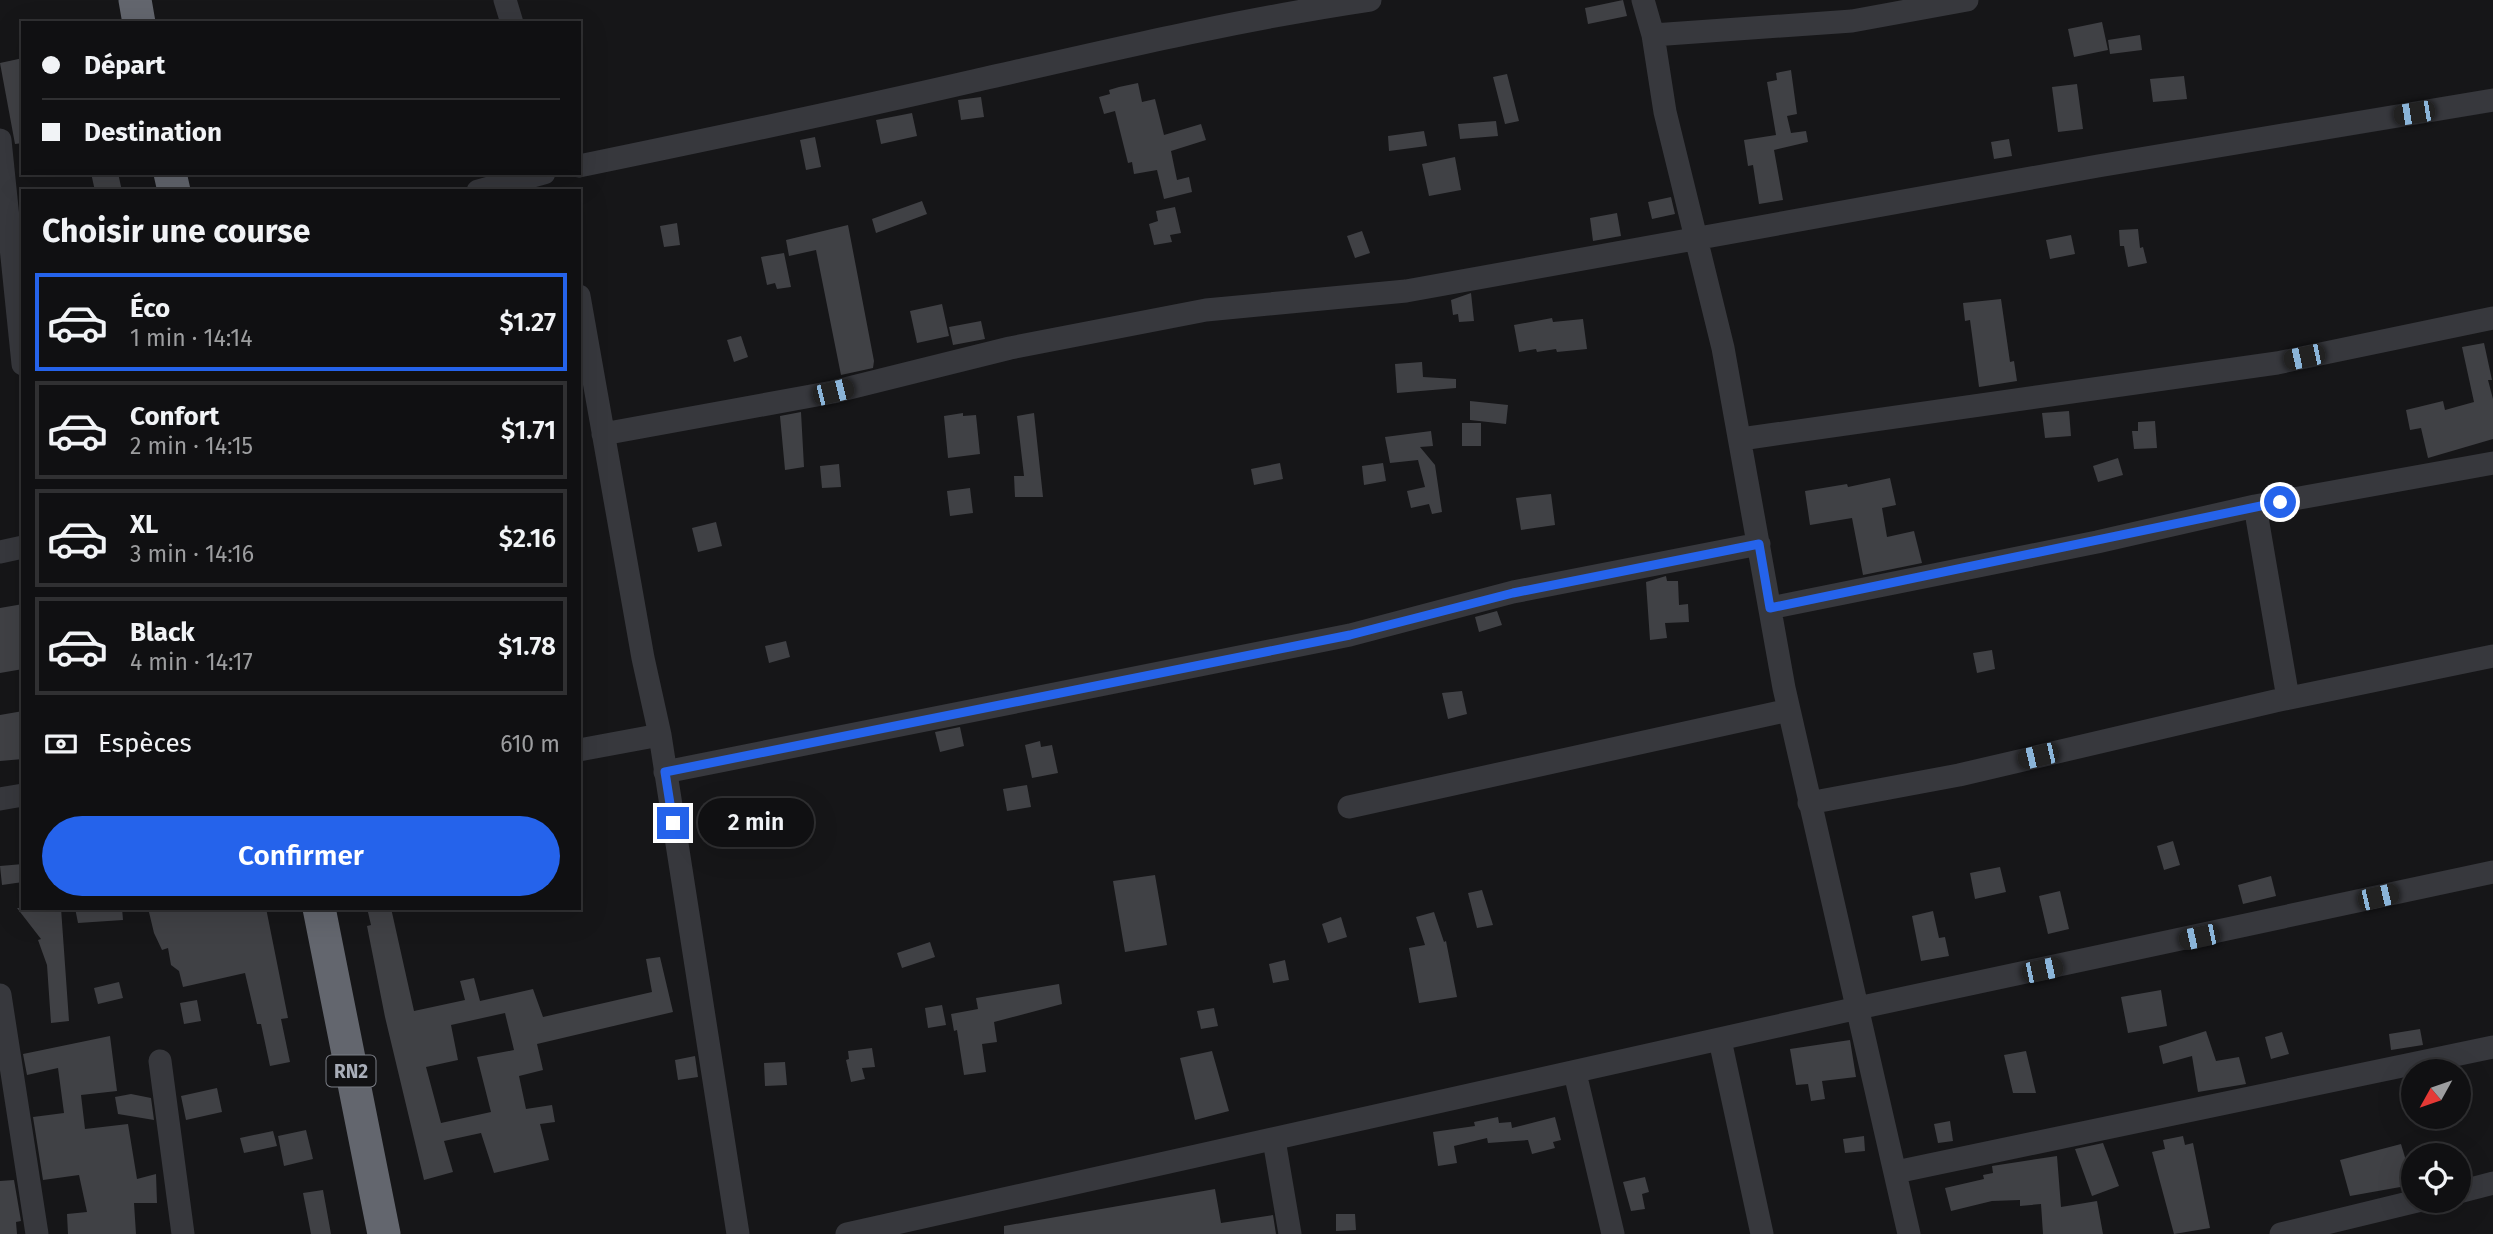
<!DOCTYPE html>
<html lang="fr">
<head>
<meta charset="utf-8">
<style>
  body { margin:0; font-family:"Fira Sans",sans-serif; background:#1e1e20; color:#f1f3f6; height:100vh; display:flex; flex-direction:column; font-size:26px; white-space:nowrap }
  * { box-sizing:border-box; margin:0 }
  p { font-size:23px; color:#9c9d9f }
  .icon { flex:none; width:38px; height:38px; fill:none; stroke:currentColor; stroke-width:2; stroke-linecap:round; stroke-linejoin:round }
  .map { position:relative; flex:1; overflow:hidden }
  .panel { position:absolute; left:21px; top:189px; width:560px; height:721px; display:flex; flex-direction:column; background:#101012; border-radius:0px; box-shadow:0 7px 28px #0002,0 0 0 2px #303032 }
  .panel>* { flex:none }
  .guide { position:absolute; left:21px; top:21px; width:560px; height:154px; border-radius:0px; box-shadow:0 7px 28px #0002,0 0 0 2px #303032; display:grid; align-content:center; height:154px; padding:0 21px; background:#101012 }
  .needle { width:46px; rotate:230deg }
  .fabs { position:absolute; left:2401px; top:1059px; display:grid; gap:14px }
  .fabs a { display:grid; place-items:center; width:70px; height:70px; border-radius:50%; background:#101012; box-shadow:0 7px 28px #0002,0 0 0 2px #303032; font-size:35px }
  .end { position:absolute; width:32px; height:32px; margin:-16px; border:9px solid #2563eb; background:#fff; box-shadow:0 0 0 4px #fff }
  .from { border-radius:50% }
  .bubble { position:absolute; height:49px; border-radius:24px; background:#101012; box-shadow:0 7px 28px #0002,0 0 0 2px #303032; font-size:23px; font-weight:600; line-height:49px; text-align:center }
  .car { position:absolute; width:21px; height:42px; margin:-21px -10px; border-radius:9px; box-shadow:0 0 5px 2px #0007; background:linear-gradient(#222 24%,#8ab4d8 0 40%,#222 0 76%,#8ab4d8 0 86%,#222 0) }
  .guide b { display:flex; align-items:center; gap:24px; height:66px; font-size:26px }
  .guide b+b { border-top:2px solid #303032 }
  .guide i { width:18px; height:18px; background:#f1f3f6 }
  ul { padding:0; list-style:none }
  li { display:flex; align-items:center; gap:21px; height:98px; margin:0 14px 10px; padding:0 7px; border:4px solid #303032; border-radius:0px }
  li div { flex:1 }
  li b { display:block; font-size:26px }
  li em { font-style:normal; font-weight:600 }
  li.selected { border-color:#2563eb }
  li>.icon { width:63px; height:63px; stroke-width:1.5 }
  h2 { padding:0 21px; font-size:32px; line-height:84px }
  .pay { display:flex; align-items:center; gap:18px; height:77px; padding:0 21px; font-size:26px }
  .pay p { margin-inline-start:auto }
  .action { display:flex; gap:14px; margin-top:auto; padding:14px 21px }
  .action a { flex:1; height:80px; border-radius:42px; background:#2563eb; color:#fff; font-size:28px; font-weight:600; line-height:80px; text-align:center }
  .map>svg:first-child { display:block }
  .building { fill:#404145; fill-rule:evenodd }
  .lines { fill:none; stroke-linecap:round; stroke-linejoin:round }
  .minor { stroke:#37383d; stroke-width:23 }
  .highway { stroke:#63666e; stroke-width:33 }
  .route { stroke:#2563eb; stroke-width:9 }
  .labels { text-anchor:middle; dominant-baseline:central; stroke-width:5; stroke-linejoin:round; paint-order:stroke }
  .shield { fill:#111113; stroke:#7b7e86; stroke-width:2 }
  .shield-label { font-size:19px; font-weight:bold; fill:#a8adb8 }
</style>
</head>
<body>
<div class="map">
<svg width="2493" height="1234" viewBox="0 0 2493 1234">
  <rect width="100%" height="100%" fill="#161618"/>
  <path class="building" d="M1623,0L1627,16L1588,24L1585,8Z
    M2102,22L2108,50L2074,57L2068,29Z
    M2140,35L2142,50L2110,54L2108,40Z
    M23,58V143L15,144L0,63Z
    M1791,70L1797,114L1787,116L1791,133L1806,131L1808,142L1774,150L1783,200L1759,204L1753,165L1748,166L1744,140L1776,135L1767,82L1777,80L1776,73Z
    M1507,74L1519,121L1505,124L1493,77Z
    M2184,76L2187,99L2153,102L2150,79Z
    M1138,83L1142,102L1155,99L1164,135L1201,124L1206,140L1171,151L1177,180L1189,177L1192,192L1164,199L1157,170L1134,174L1132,162L1128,163L1115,111L1104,114L1099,97L1110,94L1109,90L1119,87Z
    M2077,84L2083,129L2058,132L2052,87Z
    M981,97L984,117L961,120L958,100Z
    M912,113L917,136L881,144L876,120Z
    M1496,121L1498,136L1460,139L1458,124Z
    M1424,131L1427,146L1389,151L1388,136Z
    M815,137L821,167L806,170L800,140Z
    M2009,139L2012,156L1994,159L1991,142Z
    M1455,157L1461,190L1429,196L1422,164Z
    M91,173H118L122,191H95Z
    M1671,197L1675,214L1652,219L1648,202Z
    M922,201L927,214L876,233L872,219Z
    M1175,207L1181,233L1170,235L1172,242L1154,245L1149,224L1158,221L1156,211Z
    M1617,213L1621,236L1593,241L1590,218Z
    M677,223L680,245L664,247L660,226Z
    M848,225L874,361L873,368L841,375L816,250L789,256L786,240Z
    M2138,229L2140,248L2143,247L2147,263L2128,267L2124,246H2120L2119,230Z
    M1362,231L1370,253L1355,258L1347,236Z
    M2071,235L2075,254L2050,259L2046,240Z
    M784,253L791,287L777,289L775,283L767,285L761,257Z
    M1471,293L1474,321L1459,322L1458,314L1453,315L1451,300Z
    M2001,299L2010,362L2014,361L2017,381L1979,387L1970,320L1965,321L1963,303Z
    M942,304L949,336L917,343L910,311Z
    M1552,318L1553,322L1583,319L1587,349L1557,352L1556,349L1537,352L1536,349L1519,352L1514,325Z
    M981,321L985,339L953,345L949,327Z
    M741,336L748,357L734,362L727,340Z
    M2484,343L2492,380H2488L2493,399V439L2428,458L2421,428L2410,430L2406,410L2443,401L2445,410L2474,402L2462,347Z
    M1422,362L1423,377L1456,379V388L1397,393L1395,364Z
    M1470,401L1508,405L1506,424L1470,420Z
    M2069,411L2071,436L2045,438L2042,413Z
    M801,412L804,467L785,470L780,416Z
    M963,413V416L976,415L980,454L948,458L944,416Z
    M1034,413L1043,497H1015L1014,476H1024L1017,416Z
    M2155,421L2157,448L2134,449L2132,431H2138V422Z
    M1462,423H1481V446H1462Z
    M1431,431L1433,446L1420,447L1435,465L1442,512L1432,514L1429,504L1411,508L1407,491L1425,487L1418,460L1390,463L1385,437Z
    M2118,458L2123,475L2098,482L2093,466Z
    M1280,463L1283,479L1254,485L1251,469Z
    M1383,463L1386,481L1364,485L1362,466Z
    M839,464L841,487L822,488L820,466Z
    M1890,478L1896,505L1882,508L1887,537L1914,531L1922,563L1863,575L1852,518L1810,525L1805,491L1847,484L1848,487Z
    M970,488L973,513L950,516L947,491Z
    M1551,494L1555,525L1521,530L1516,498Z
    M716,522L722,546L698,552L692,528Z
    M1666,576L1667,581H1678L1679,605L1688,604L1689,622L1665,623L1667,638L1650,640L1646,582Z
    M23,604V669L0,673V608Z
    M1497,611L1502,625L1479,632L1475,617Z
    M786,641L790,657L769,663L765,646Z
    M1992,650L1995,669L1977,673L1973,653Z
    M1462,691L1467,714L1448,719L1442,693Z
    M23,711V759L0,761V715Z
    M960,727L964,746L940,752L935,732Z
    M1040,741L1041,747L1052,745L1058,773L1032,778L1025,745Z
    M1027,785L1031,807L1007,811L1003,789Z
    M2173,841L2180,865L2164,870L2157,846Z
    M23,864V882L2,885L0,866Z
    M2000,867L2006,892L1975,899L1970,873Z
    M1155,875L1167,945L1125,952L1113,881Z
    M2271,876L2276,896L2243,904L2238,885Z
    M1482,890L1493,925L1477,928L1468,893Z
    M2060,891L2069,929L2048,934L2039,896Z
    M17,908H61L69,1021L51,1023L47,965L38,940L41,939Z
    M75,908H122L123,920L78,923Z
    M148,908H266L288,1018L281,1019L290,1062L270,1066L261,1024H257L245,973L183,987L179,971L171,965L168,948L162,950L154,933Z
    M367,908H391L414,1011L465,1000L460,981L474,978L480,1001L533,989L543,1017L652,992L646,959L660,957L673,1012L537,1044L543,1070L519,1076L526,1109L552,1105L555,1122L540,1124L549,1160L494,1173L481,1133L444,1141L453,1172L424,1180L385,1017L367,926L371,925ZM505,1013L514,1050L477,1057L491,1112L441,1123L426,1067L458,1060L451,1025Z
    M1933,911L1939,938L1945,937L1949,956L1921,961L1912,916Z
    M1434,912L1444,942L1446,941L1457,997L1419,1003L1409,948L1425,945L1416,917Z
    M1341,917L1347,937L1328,943L1322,924Z
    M930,942L935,957L902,968L897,953Z
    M1285,960L1289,980L1273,983L1269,964Z
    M119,982L123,998L98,1004L94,988Z
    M1059,984L1062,1004L994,1022L997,1042L982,1044L986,1072L964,1075L957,1030L954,1031L951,1014L978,1009L976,998Z
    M2161,990L2167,1026L2128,1033L2121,997Z
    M197,1000L201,1021L184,1024L180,1003Z
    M942,1005L946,1025L928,1028L925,1008Z
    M1214,1008L1218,1026L1201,1029L1197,1011Z
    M2420,1029L2423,1045L2391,1050L2389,1034Z
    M2206,1031L2216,1061L2239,1057L2246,1084L2198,1092L2192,1056L2163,1064L2159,1046Z
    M2282,1032L2289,1054L2271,1059L2265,1037Z
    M110,1036L117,1091L81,1095L85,1129L128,1124L137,1179L156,1174L157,1203H134L136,1234H68L67,1214L87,1212L79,1175L43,1180L33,1117L64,1113L58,1068L27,1075L23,1054Z
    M1850,1040L1856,1077L1822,1081L1825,1099L1811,1101L1808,1084L1796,1085L1790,1049Z
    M872,1048L875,1067L862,1068L865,1079L851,1082L846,1060L849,1059L848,1051Z
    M1212,1051L1229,1111L1195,1120L1180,1058Z
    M2026,1051L2036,1093H2013L2004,1055Z
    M695,1056L698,1077L678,1080L675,1060Z
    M785,1062L787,1085L765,1086L764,1063Z
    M217,1088L222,1112L186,1120L181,1096Z
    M131,1094L151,1098L154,1120L118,1114L115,1097Z
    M1498,1117L1499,1123L1511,1122L1512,1128L1555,1117L1561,1140L1553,1142L1555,1148L1532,1154L1528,1140L1488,1143L1487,1138L1454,1146L1457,1163L1438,1166L1433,1132L1475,1126L1474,1122Z
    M1950,1121L1953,1141L1938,1143L1934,1124Z
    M306,1130L313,1159L284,1166L278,1136Z
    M273,1131L277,1146L244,1153L240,1138Z
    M1864,1136L1865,1151L1845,1153L1843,1139Z
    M2183,1136L2185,1145L2193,1143L2210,1228L2174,1234L2152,1152L2165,1149L2163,1140Z
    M2103,1143L2119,1186L2092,1196L2075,1149Z
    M2401,1144L2407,1164L2402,1166L2406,1186L2350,1196L2340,1160Z
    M2057,1156L2061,1207L2097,1201L2103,1234H2043L2041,1204L2020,1206V1200L1992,1201L1951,1211L1945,1188L1984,1179L1983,1175L1993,1173L1992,1166Z
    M1645,1177L1649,1192L1642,1194L1645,1209L1631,1211L1623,1182Z
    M14,1180L21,1221L16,1222L17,1234H0V1181Z
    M1215,1189L1221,1223L1273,1215L1276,1234H1004V1226Z
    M323,1190L331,1234H311L303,1193Z
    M1336,1214H1355L1356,1230L1336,1231Z"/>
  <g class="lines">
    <path class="minor" d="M505,0L512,23
      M1643,0L1653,35L1665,112L1723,348L1784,688L1909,1234
      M1653,35L1852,21L1967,0
      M0,140L23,364
      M579,166C710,139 839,112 969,82C1102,52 1235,20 1370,0
      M478,191L544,173
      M579,296L643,658L660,735L738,1234
      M603,434L833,392L1010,348L1206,310L1406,291L2098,166L2493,100
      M1741,439L2277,363L2493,318
      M2255,506L2288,698
      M0,552L23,547
      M1770,608L2097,542L2255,506L2493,463
      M579,750L660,735
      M665,772L1350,635L1513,592L1759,544
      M0,799L23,795
      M1809,803L1959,775L2275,701L2493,656
      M1349,807L1789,710
      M0,995L37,1234
      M1720,1040L1762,1234
      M160,1061L183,1234
      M1575,1073L1613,1234
      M1274,1140L1290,1234
      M1896,1172L2493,1047
      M2459,1192L2493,1183
      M847,1234L1858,1008L2493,872
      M2281,1234L2421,1200"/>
    <path class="highway" d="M135,0L139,23
      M170,173L174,191
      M319,908L384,1234"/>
  </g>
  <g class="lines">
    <path class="route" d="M673,823L665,772L1350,635L1513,593L1759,544L1770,608L2280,502"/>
  </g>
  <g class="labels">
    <rect class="shield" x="326.5" y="1055.5" width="49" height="31" rx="5"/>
    <g class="shield-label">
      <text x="351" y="1071">RN2</text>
    </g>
  </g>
</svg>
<div class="fabs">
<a><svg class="needle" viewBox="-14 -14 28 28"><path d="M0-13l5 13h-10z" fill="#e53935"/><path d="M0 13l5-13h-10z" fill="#9c9d9f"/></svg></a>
<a><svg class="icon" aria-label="locate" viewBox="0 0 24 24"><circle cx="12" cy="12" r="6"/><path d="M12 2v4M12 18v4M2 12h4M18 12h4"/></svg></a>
</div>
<i class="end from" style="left:2280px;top:502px"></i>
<i class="end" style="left:673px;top:823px"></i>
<div class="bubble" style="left:698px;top:798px;width:116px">2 min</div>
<i class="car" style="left:2414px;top:113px;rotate:261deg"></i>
<i class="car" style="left:2304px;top:357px;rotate:258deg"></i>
<i class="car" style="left:833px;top:392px;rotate:76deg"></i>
<i class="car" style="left:2038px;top:756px;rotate:257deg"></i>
<i class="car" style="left:2378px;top:897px;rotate:77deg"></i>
<i class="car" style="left:2199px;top:937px;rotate:258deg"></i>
<i class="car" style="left:2042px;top:970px;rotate:78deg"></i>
<div class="guide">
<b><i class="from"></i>Départ</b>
<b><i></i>Destination</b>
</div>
<section class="panel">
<h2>Choisir une course</h2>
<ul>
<li class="selected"><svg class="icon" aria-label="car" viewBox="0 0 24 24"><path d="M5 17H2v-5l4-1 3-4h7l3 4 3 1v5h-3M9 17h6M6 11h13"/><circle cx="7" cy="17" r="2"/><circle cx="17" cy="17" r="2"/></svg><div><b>Éco</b><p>1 min · 14:14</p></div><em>$1.27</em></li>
<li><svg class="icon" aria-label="car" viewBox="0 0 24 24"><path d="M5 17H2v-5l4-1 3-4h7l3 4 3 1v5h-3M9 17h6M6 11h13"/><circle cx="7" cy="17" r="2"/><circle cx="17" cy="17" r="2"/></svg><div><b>Confort</b><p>2 min · 14:15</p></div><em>$1.71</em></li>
<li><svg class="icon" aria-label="car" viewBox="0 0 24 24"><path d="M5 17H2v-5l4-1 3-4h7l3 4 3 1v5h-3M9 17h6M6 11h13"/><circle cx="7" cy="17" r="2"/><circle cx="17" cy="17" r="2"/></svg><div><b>XL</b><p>3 min · 14:16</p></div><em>$2.16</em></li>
<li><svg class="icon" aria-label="car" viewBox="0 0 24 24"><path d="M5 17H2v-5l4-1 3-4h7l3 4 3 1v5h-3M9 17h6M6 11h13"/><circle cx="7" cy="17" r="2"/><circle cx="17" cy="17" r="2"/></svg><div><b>Black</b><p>4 min · 14:17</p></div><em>$1.78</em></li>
</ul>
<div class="pay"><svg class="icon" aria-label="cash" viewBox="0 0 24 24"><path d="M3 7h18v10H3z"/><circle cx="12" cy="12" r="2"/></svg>Espèces<p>610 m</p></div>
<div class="action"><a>Confirmer</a></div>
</section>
</div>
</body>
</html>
